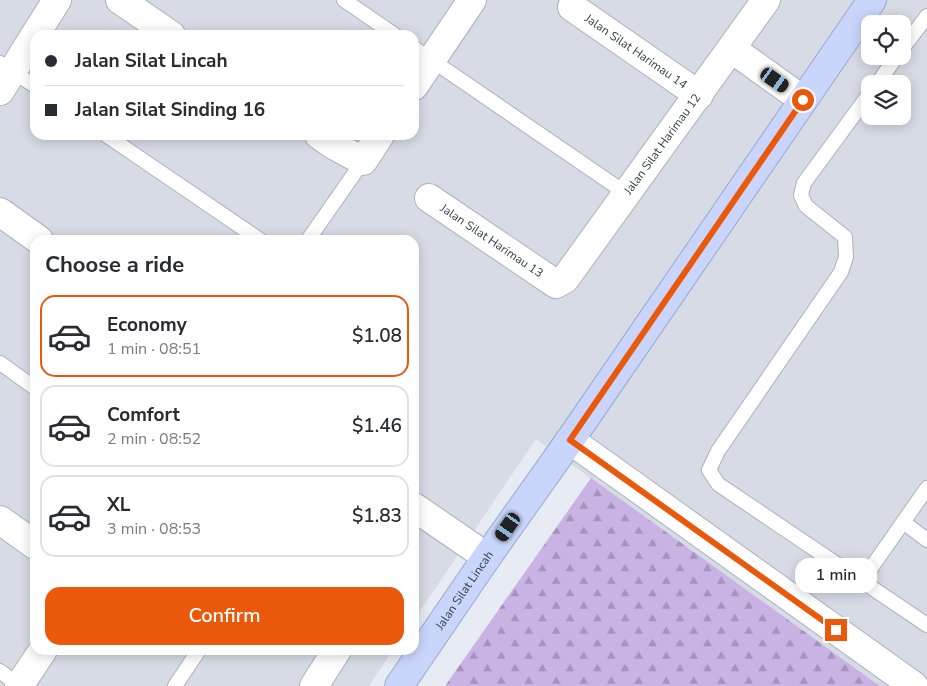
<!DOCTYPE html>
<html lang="en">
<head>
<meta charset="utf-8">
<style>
  body { margin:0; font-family:"Nunito Sans",sans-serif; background:#f2f2f3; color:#2b2b33; height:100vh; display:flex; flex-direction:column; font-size:19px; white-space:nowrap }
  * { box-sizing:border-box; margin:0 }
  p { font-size:16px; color:#7c7c81 }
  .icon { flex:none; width:28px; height:28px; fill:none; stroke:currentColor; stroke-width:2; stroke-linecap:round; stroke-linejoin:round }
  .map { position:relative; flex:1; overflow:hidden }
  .details { position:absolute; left:30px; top:235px; width:389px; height:420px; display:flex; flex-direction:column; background:#fff; border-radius:15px; box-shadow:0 2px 12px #0003 }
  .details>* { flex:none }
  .hud { position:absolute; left:30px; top:30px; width:389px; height:110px; border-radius:15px; box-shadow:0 2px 12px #0003; display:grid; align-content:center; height:110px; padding:0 15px; background:#fff }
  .fabs { position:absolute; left:861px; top:15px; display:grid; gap:10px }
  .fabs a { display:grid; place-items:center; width:50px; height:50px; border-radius:10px; background:#fff; box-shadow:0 2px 12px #0003; font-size:25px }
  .end { position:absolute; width:22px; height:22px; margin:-11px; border:6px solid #ea580c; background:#fff; box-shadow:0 0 0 2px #fff }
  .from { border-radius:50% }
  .bubble { position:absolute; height:35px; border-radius:15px; background:#fff; box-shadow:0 2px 12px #0003; font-size:16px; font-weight:600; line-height:35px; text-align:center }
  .car { position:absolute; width:15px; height:30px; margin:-15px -8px; border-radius:6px; box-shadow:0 0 4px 1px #0007; background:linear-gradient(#222 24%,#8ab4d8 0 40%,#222 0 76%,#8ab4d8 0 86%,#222 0) }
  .hud b { display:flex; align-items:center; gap:18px; height:48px; font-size:19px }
  .hud b+b { border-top:1px solid #e1e1e2 }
  .hud i { width:12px; height:12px; background:#2b2b33 }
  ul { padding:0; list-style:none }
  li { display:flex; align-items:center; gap:15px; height:82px; margin:0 10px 8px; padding:0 5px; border:2px solid #e1e1e2; border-radius:15px }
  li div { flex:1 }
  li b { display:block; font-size:19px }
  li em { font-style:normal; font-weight:600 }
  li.on { border-color:#ea580c }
  li>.icon { width:45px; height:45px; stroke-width:1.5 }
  h2 { padding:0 15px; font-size:22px; line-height:60px }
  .primary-button { display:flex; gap:10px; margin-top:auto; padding:10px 15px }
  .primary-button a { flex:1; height:58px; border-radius:15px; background:#ea580c; color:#fff; font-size:20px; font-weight:600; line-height:58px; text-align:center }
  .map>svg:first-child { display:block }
  .residential { fill:#d6dbe6; fill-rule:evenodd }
  .forest { fill:url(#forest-firs) }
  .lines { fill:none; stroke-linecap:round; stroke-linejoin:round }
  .lane-casing { stroke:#abb1bd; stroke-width:16 }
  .street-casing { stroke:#abb1bd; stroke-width:30 }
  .secondary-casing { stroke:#99a8d0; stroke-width:30 }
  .lane { stroke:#fff; stroke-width:14 }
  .street { stroke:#fff; stroke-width:28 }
  .secondary { stroke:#c9d5fb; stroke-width:28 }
  .route { stroke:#ea580c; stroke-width:6 }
  .labels { text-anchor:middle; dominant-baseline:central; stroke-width:4; stroke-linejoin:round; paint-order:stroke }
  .street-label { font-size:12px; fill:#373c45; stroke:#fff }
</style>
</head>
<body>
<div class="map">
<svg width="927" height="686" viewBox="0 0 927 686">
  <defs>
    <pattern id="forest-firs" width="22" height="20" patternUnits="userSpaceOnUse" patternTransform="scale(1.25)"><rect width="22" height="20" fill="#c9b3e4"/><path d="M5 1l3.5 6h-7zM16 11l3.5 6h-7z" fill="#a493bb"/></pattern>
  </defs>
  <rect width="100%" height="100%" fill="#e7ebf3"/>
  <path class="residential" d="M0,0H927V686H880L536,439L414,620V240H35V650H393L369,686H0ZM870,24H902V56H870ZM35,35H414V135H35ZM870,84H902V116H870Z"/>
  <path class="forest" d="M591,478L880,686H445Z"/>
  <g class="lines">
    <defs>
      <path id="lane" d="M344,0L395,35
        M414,48L627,194
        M902,49L927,16
        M0,63L35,86
        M877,84L897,56
        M870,93L804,183L801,195L806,206L845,237L846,257L841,272L718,451L709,470L718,484L927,625
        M106,135L260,240
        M308,240L363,161
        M0,363L35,388
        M903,522L927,540
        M862,581L927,488
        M0,671L19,686
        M175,686L199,650"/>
      <g id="street">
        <path d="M120,0L171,35"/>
        <path id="s1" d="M572,7L699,95"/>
        <path d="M35,35L57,0"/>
        <path d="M732,49L803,100"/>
        <path d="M414,86L472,0"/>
        <path d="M0,91L35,35"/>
        <path d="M319,135L335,146L363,161L380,135"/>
        <path id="s2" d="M429,198L556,284L565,279L766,0"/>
        <path d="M0,212L39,240"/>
        <path d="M570,440L914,686"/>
        <path d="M414,507L487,557"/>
        <path d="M0,520L35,545"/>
        <path d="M19,686L43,650"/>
        <path d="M314,686L337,650"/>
      </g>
      <g id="secondary">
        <path id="s3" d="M399,686L487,557L570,440L872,0"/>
      </g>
    </defs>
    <use href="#lane" class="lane-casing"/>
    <use href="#street" class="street-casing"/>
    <use href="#secondary" class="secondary-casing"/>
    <use href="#lane" class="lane"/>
    <use href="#street" class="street"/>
    <use href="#secondary" class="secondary"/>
  </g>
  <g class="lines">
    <path class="route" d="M803,100L570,440L836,630"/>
  </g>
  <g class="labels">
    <g class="street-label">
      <text stroke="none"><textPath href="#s1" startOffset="78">Jalan Silat Harimau 14</textPath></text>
      <text stroke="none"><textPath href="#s2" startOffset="330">Jalan Silat Harimau 12</textPath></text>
      <text stroke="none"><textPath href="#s2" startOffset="76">Jalan Silat Harimau 13</textPath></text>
      <text stroke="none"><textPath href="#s3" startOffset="116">Jalan Silat Lincah</textPath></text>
    </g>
  </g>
</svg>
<div class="fabs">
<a><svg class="icon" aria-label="locate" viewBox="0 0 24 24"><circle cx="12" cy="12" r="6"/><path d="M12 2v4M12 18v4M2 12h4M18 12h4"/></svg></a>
<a><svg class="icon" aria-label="layers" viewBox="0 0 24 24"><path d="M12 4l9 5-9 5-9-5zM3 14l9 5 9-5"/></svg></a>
</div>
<i class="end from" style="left:803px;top:100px"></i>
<i class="end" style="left:836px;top:630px"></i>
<div class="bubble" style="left:795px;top:558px;width:82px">1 min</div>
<i class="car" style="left:775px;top:80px;rotate:125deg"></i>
<i class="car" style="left:508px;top:527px;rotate:215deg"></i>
<div class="hud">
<b><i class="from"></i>Jalan Silat Lincah</b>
<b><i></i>Jalan Silat Sinding 16</b>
</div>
<section class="details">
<h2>Choose a ride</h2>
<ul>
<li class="on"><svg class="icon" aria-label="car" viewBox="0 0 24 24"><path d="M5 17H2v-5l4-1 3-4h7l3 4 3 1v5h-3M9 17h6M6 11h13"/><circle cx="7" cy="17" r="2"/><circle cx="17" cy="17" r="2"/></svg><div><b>Economy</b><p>1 min · 08:51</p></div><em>$1.08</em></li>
<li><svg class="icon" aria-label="car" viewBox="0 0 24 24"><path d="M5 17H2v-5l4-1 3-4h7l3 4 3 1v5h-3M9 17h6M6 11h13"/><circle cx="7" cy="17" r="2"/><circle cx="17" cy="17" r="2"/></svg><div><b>Comfort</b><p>2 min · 08:52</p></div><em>$1.46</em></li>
<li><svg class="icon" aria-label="car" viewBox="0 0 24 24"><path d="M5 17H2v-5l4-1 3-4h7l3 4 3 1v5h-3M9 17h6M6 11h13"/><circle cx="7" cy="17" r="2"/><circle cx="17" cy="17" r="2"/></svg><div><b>XL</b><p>3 min · 08:53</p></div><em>$1.83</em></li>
</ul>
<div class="primary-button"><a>Confirm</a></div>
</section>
</div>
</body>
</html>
